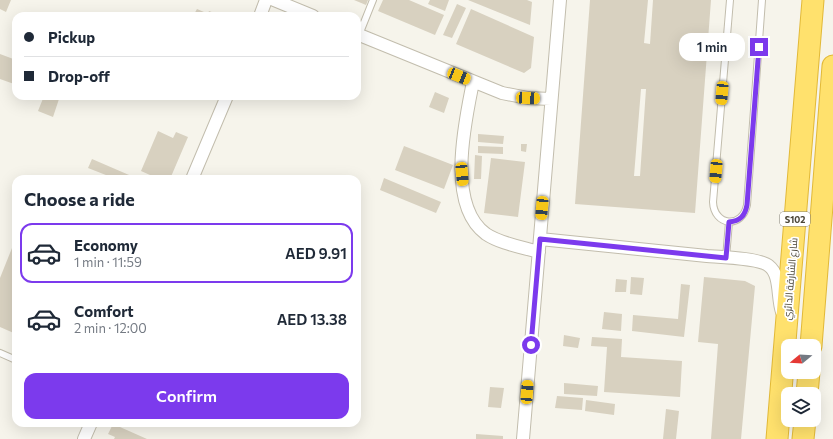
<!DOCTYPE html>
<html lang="en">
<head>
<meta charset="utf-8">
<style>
  body { margin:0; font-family:Commissioner,Cairo,sans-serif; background:#f6f6f7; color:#1f2937; height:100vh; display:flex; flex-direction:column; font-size:15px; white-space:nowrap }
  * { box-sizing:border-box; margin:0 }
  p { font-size:13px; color:#747a83 }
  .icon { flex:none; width:22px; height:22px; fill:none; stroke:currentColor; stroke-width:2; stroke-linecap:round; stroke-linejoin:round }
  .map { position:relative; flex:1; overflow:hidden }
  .drawer { position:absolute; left:12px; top:175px; width:349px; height:252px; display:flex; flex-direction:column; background:#fff; border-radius:12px; box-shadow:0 4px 16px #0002 }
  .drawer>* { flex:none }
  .top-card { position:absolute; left:12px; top:12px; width:349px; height:88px; border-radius:12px; box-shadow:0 4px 16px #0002; display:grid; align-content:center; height:88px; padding:0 12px; background:#fff }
  .needle { width:26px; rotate:252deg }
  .controls { position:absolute; left:781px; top:339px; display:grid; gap:8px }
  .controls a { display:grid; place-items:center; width:40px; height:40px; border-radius:8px; background:#fff; box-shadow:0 4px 16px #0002; font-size:20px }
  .end { position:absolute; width:18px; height:18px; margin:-9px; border:5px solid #7c3aed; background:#fff; box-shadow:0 0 0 2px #fff }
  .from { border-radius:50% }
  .bubble { position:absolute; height:28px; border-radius:12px; background:#fff; box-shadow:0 4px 16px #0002; font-size:13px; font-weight:600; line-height:28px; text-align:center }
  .car { position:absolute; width:12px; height:24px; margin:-12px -6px; border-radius:5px; box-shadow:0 0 3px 1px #0007; background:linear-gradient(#f5c518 24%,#345 0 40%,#f5c518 0 76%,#345 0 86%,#f5c518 0) }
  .top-card b { display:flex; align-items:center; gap:14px; height:38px; font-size:15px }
  .top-card b+b { border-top:1px solid #e0e1e3 }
  .top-card i { width:10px; height:10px; background:#1f2937 }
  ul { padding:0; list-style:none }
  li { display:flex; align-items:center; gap:12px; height:60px; margin:0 8px 6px; padding:0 4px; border:2px solid transparent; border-radius:12px }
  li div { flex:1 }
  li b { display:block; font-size:15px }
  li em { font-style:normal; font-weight:600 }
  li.on { border-color:#7c3aed }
  li>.icon { width:36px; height:36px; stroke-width:1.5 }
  h2 { padding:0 12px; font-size:18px; line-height:48px }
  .cta { display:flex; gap:8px; margin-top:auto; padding:8px 12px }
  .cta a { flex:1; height:46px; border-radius:12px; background:#7c3aed; color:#fff; font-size:16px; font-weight:600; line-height:46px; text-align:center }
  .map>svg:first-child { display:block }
  .building { fill:#d8d1c0; fill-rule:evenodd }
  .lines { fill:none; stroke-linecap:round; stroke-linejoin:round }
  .lane-casing { stroke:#c2bdad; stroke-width:8 }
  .street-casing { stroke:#c2bdad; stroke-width:14 }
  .highway-casing { stroke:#e2b938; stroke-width:23 }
  .lane { stroke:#fff; stroke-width:6 }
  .street { stroke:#fff; stroke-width:12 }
  .highway { stroke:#ffe16d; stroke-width:21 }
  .route { stroke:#7c3aed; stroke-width:5 }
  .labels { text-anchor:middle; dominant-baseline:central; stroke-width:3.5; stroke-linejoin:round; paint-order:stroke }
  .shield { fill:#fff; stroke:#817e74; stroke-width:1 }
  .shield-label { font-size:9px; font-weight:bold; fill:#4b4638 }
  .street-label { font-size:10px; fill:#4b4638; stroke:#fff }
</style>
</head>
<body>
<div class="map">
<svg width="833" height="439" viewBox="0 0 833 439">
  <rect width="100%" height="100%" fill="#f6f4eb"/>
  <path class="building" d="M0,0H11L6,12L0,9Z
    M354,0H368L366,5Z
    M383,0H409L444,15L435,35L378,11Z
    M430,0H449L445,11L428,4Z
    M468,0H527L532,2L530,25Z
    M590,0H648L644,43L650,44L653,0H711L695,213L575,204ZM641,89H646L640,176H634Z
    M457,4L466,8L452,38L443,35Z
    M197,9L204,12L202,16H193Z
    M471,9L534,37L531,68L524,73L456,44Z
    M209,11L222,16H207Z
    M0,54L16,60V78L14,84L0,79Z
    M435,92L449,98L444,113L429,107Z
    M44,96H60L53,117L38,111Z
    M158,131L173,138L176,132L188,137L170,179H159L141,171Z
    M478,134L504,136L503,144L478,142Z
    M521,144H527L526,152L521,151Z
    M404,146L453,165L444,189L395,170Z
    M478,146L503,147V154L478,153Z
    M475,155L482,156L481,179H474Z
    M491,158L525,162L518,217L484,213Z
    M92,159L136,178V179H116L88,168Z
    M384,178L441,202L436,213L380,190Z
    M16,238V334L0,327V278Z
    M631,277L644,278L642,295L630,294Z
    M704,277L745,281L755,286L741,439H711L718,344L698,342Z
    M616,279L627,280L626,292H615Z
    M681,284L690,285L684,337L632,331L633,315L678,319Z
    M604,312L622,314L621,331L602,329Z
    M564,335L580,338L578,348L563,346Z
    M592,337L622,339L621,357L682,361L680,397L604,392L607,347L591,346Z
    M564,383L598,386L597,396L564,394Z
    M490,387L504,388L501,408L488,407Z
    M557,396L583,398L582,410L555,408Z
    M586,400L615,404L614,415L585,411Z
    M666,409L679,411L676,439H663Z
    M113,424L120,427L147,439H114L115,437L108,434Z
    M476,434L503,436V439H476Z"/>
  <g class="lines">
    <defs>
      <path id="lane" d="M730,0L713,202C714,226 742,229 747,205L762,0
        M359,35L373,0
        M726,258L729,222
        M0,353L16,360"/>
      <path id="street" d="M274,0L313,16
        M260,16L266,0
        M357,34L502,93L528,98L551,99
        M473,82C465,122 446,205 486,234C501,244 522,247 539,252
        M192,179L227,96
        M540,239C595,245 651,250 707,256C720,257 760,258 769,266C781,275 777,298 782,312
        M84,439L91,423
        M523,439L560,0"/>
      <path id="highway" d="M811,346L833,66
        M807,394L809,372
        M777,439L813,0
        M803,439L805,420"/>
    </defs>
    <use href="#lane" class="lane-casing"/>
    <use href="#street" class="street-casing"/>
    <use href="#highway" class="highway-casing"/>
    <use href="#lane" class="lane"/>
    <use href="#street" class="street"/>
    <use href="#highway" class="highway"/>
  </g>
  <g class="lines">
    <path class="route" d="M531,345L540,239L726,258L729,222C740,221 745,216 747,205L759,47"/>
  </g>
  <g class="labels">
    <rect class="shield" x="780" y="212" width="30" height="14" rx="3"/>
    <g class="shield-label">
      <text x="795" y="219">S102</text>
    </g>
    <g class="street-label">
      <text transform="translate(790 279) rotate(-85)">شارع الشارقة الدائري</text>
    </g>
  </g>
</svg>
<div class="controls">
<a><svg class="needle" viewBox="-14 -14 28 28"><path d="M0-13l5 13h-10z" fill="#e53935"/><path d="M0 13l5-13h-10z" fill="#747a83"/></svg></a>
<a><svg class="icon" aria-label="layers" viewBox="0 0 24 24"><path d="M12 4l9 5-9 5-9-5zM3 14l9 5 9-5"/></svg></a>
</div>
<i class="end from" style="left:531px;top:345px"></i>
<i class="end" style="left:759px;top:47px"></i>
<div class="bubble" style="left:679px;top:33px;width:66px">1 min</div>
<i class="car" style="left:459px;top:76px;rotate:112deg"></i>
<i class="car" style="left:722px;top:93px;rotate:185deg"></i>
<i class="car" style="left:528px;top:98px;rotate:93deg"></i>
<i class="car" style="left:716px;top:171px;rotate:185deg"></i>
<i class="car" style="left:462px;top:174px;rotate:175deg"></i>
<i class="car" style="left:542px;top:208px;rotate:185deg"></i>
<i class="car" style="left:527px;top:392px;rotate:4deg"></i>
<div class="top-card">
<b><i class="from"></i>Pickup</b>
<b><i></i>Drop-off</b>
</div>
<section class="drawer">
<h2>Choose a ride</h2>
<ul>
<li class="on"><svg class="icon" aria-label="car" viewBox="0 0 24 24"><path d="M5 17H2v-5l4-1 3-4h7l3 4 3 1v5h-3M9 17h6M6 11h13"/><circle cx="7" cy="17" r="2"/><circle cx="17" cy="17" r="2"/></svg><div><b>Economy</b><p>1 min · 11:59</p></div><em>AED 9.91</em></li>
<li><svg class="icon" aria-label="car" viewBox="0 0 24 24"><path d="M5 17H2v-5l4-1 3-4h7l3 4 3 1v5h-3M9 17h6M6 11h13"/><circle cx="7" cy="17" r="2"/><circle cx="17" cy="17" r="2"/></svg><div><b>Comfort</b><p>2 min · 12:00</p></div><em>AED 13.38</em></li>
</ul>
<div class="cta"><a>Confirm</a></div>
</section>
</div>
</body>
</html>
